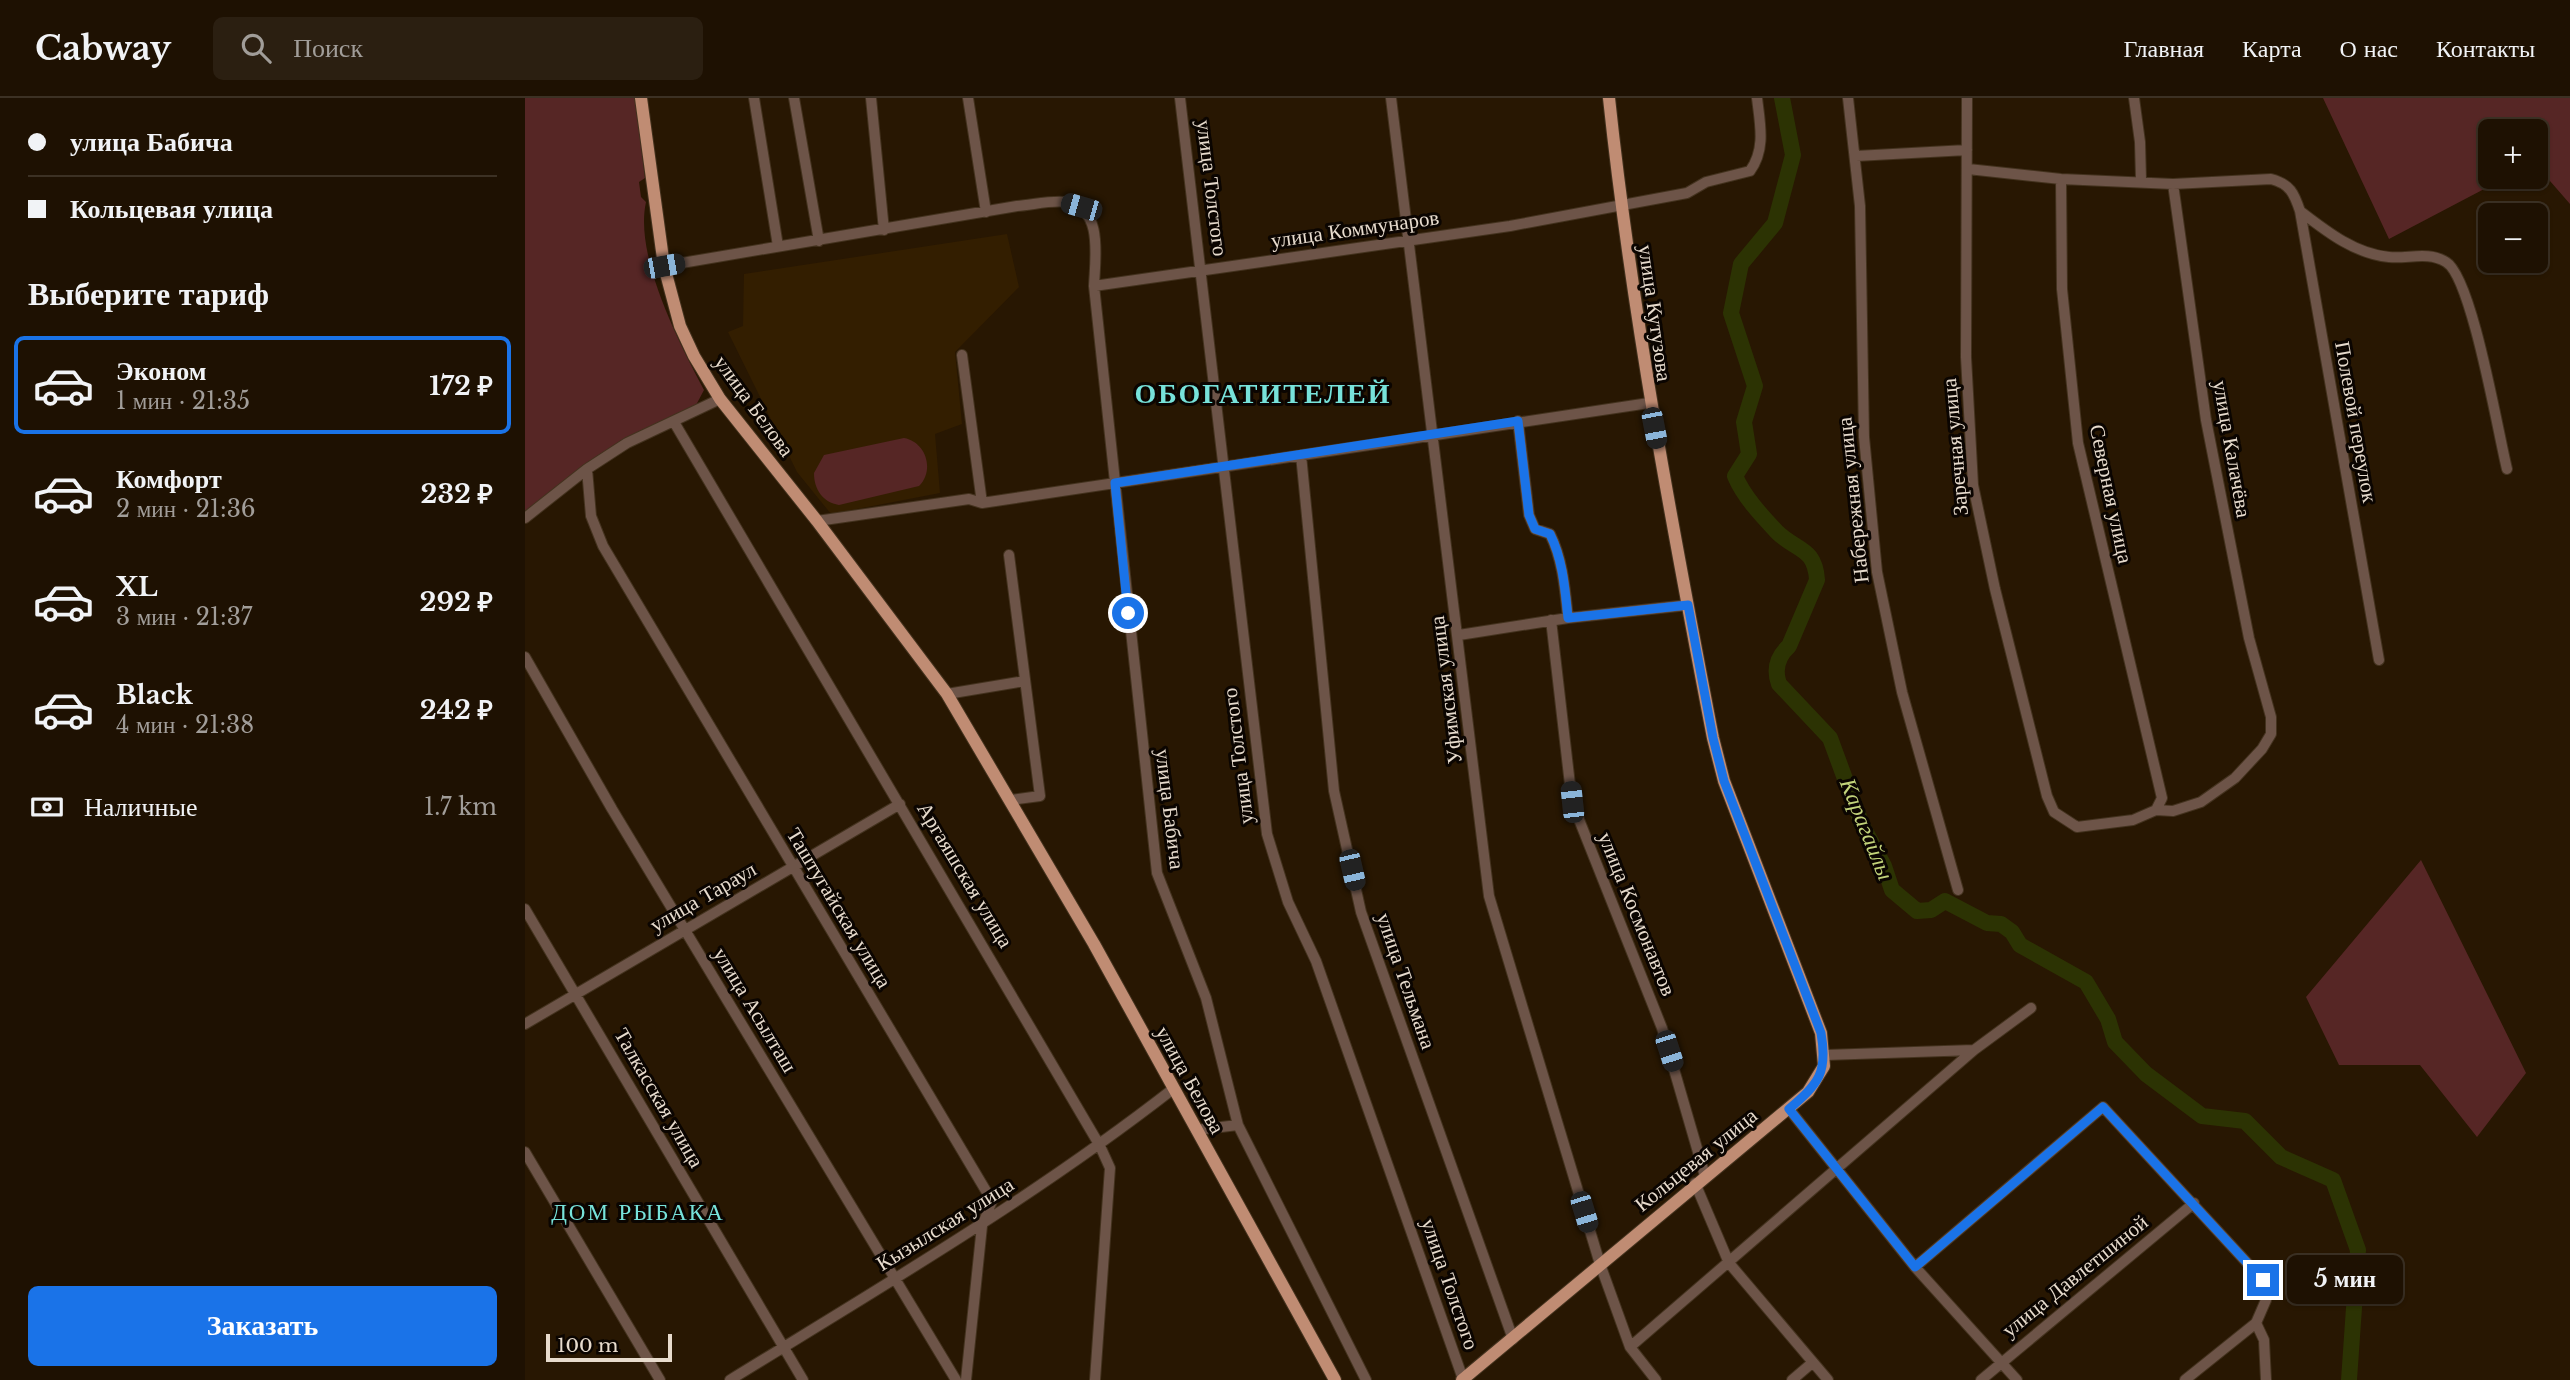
<!DOCTYPE html>
<html lang="ru">
<head>
<meta charset="utf-8">
<style>
  body { margin:0; font-family:"Libre Baskerville",serif; background:#2b1f11; color:#f1f3f6; height:100vh; display:flex; flex-direction:column; font-size:26px; white-space:nowrap }
  * { box-sizing:border-box; margin:0 }
  p { font-size:23px; color:#a19d99 }
  .icon { flex:none; width:38px; height:38px; fill:none; stroke:currentColor; stroke-width:2; stroke-linecap:round; stroke-linejoin:round }
  .map { position:relative; flex:1; overflow:hidden }
  .details { display:flex; flex-direction:column; background:#1e1102; width:525px }
  .details>* { flex:none }
  .top-card { display:grid; align-content:center; height:154px; padding:0 28px; background:#1e1102 }
  .fabs { position:absolute; left:1953px; top:21px; display:grid; gap:14px }
  .fabs a { display:grid; place-items:center; width:70px; height:70px; border-radius:10px; background:#1e1102; box-shadow:0 2px 5px #0004,0 0 0 2px #3c3124; font-size:35px }
  .scale { position:absolute; left:21px; bottom:18px; width:126px; box-sizing:border-box; padding-left:7px; border:4px solid #e7dbcd; border-top:0; font-size:19px; line-height:24px; white-space:nowrap; color:#e7dbcd; -webkit-text-stroke:5px #0b0501; paint-order:stroke }
  .end { position:absolute; width:32px; height:32px; margin:-16px; border:9px solid #1a73e8; background:#fff; box-shadow:0 0 0 4px #fff }
  .from { border-radius:50% }
  .bubble { position:absolute; height:49px; border-radius:10px; background:#1e1102; box-shadow:0 2px 5px #0004,0 0 0 2px #3c3124; font-size:23px; font-weight:700; line-height:49px; text-align:center }
  .car { position:absolute; width:21px; height:42px; margin:-21px -10px; border-radius:9px; box-shadow:0 0 5px 2px #0007; background:linear-gradient(#222 24%,#8ab4d8 0 40%,#222 0 76%,#8ab4d8 0 86%,#222 0) }
  .top-card b { display:flex; align-items:center; gap:24px; height:66px; font-size:26px }
  .top-card b+b { border-top:2px solid #3c3124 }
  .top-card i { width:18px; height:18px; background:#f1f3f6 }
  ul { padding:0; list-style:none }
  li { display:flex; align-items:center; gap:21px; height:98px; margin:0 14px 10px; padding:0 14px; border:4px solid transparent; border-radius:10px }
  li div { flex:1 }
  li b { display:block; font-size:26px }
  li em { font-style:normal; font-weight:700 }
  li.on { border-color:#1a73e8 }
  li>.icon { width:63px; height:63px; stroke-width:1.5 }
  h2 { padding:0 28px; font-size:32px; line-height:84px }
  .pay { display:flex; align-items:center; gap:18px; height:77px; padding:0 28px; font-size:26px }
  .pay p { margin-inline-start:auto }
  .cta { display:flex; gap:14px; margin-top:auto; padding:14px 28px }
  .cta a { flex:1; height:80px; border-radius:10px; background:#1a73e8; color:#fff; font-size:28px; font-weight:700; line-height:80px; text-align:center }
  header { display:flex; align-items:center; gap:42px; box-sizing:border-box; height:98px; padding:0 35px; background:#1e1102; border-bottom:2px solid #3c3124 }
  header strong { font-size:33px }
  nav { display:flex; gap:38px; margin-inline-start:auto; font-size:24px }
  .search { width:490px; height:63px; background:#2b1f11; display:flex; align-items:center; gap:18px; box-sizing:border-box; padding:0 24px; border-radius:10px; color:#a19d99; font-size:26px }
  main { display:flex; flex:1; min-height:0 }
  .map>svg:first-child { display:block }
  .built { fill:#331e00 }
  .green { fill:#562625 }
  .lines { fill:none; stroke-linecap:round; stroke-linejoin:round }
  .river { stroke:#2c3303; stroke-width:16 }
  .minor-casing { stroke:#43321e; stroke-width:12 }
  .major-casing { stroke:#43321e; stroke-width:14 }
  .minor { stroke:#6d5448; stroke-width:10 }
  .major { stroke:#c08c73; stroke-width:12 }
  .route { stroke:#1a73e8; stroke-width:9 }
  .labels { text-anchor:middle; dominant-baseline:central; stroke-width:6; stroke-linejoin:round; paint-order:stroke }
  .street-label { font-size:21px; fill:#e7dbcd; stroke:#0b0501 }
  .water-label { font-size:23px; font-style:italic; fill:#c2d37a; stroke:#0b0501 }
  .neighbourhood-label { font-size:23px; letter-spacing:2px; fill:#77e2da; stroke:#0b0501 }
  .district-label { font-size:28px; font-weight:bold; letter-spacing:2px; fill:#77e2da; stroke:#0b0501 }
</style>
</head>
<body>
<header>
<strong>Cabway</strong>
<div class="search"><svg class="icon" aria-label="search" viewBox="0 0 24 24"><circle cx="10" cy="10" r="6"/><path d="M15 15l6 6"/></svg>Поиск</div>
<nav><a>Главная</a><a>Карта</a><a>О нас</a><a>Контакты</a></nav>
</header>
<main>
<section class="details">
<div class="top-card">
<b><i class="from"></i>улица Бабича</b>
<b><i></i>Кольцевая улица</b>
</div>
<h2>Выберите тариф</h2>
<ul>
<li class="on"><svg class="icon" aria-label="car" viewBox="0 0 24 24"><path d="M5 17H2v-5l4-1 3-4h7l3 4 3 1v5h-3M9 17h6M6 11h13"/><circle cx="7" cy="17" r="2"/><circle cx="17" cy="17" r="2"/></svg><div><b>Эконом</b><p>1 мин · 21:35</p></div><em>172 ₽</em></li>
<li><svg class="icon" aria-label="car" viewBox="0 0 24 24"><path d="M5 17H2v-5l4-1 3-4h7l3 4 3 1v5h-3M9 17h6M6 11h13"/><circle cx="7" cy="17" r="2"/><circle cx="17" cy="17" r="2"/></svg><div><b>Комфорт</b><p>2 мин · 21:36</p></div><em>232 ₽</em></li>
<li><svg class="icon" aria-label="car" viewBox="0 0 24 24"><path d="M5 17H2v-5l4-1 3-4h7l3 4 3 1v5h-3M9 17h6M6 11h13"/><circle cx="7" cy="17" r="2"/><circle cx="17" cy="17" r="2"/></svg><div><b>XL</b><p>3 мин · 21:37</p></div><em>292 ₽</em></li>
<li><svg class="icon" aria-label="car" viewBox="0 0 24 24"><path d="M5 17H2v-5l4-1 3-4h7l3 4 3 1v5h-3M9 17h6M6 11h13"/><circle cx="7" cy="17" r="2"/><circle cx="17" cy="17" r="2"/></svg><div><b>Black</b><p>4 мин · 21:38</p></div><em>242 ₽</em></li>
</ul>
<div class="pay"><svg class="icon" aria-label="cash" viewBox="0 0 24 24"><path d="M3 7h18v10H3z"/><circle cx="12" cy="12" r="2"/></svg>Наличные<p>1.7 km</p></div>
<div class="cta"><a>Заказать</a></div>
</section>
<div class="map">
<svg width="2045" height="1282" viewBox="0 0 2045 1282">
  <rect width="100%" height="100%" fill="#281702"/>
  <path class="built" d="M482,136L494,189L430,254L437,326L410,336L415,395L306,416L272,374L203,234L218,228L219,176Z"/>
  <path class="green" d="M0,0H110L120,80L114,84L116,99L121,104C109,158 154,244 179,292L170,309L100,351L0,420Z
    M1798,0H2045V106L2011,67V33H1965V79H1982L1864,141Z
    M379,340C401,344 410,372 394,388L314,407C298,404 289,392 289,375L299,357Z
    M1896,762L2001,975L1952,1039L1895,967H1814L1781,899Z"/>
  <g class="lines">
    <path class="river" d="M1257,0L1268,57L1250,125L1216,166L1206,215L1230,288L1219,324L1224,356L1210,378C1219,399 1236,417 1252,434C1271,453 1290,449 1292,482L1264,548C1252,559 1249,572 1254,586L1305,640L1337,727L1359,768L1367,792L1392,813L1406,812L1420,803L1462,825L1476,826L1487,834L1495,847L1561,884L1583,921L1590,944L1621,976L1677,1018L1720,1023L1756,1059L1808,1082L1833,1152L1824,1282"/>
    <defs>
      <path id="minor" d="M229,0L253,148
        M269,0L294,143
        M346,0L359,132
        M443,0L461,114
        M655,0L742,736L763,804L791,863L938,1281
        M866,0L964,798L1075,1166L1105,1249L1131,1282
        M1323,0L1335,108L1339,339L1352,474L1377,594L1433,792
        M1442,0L1441,259L1448,387L1470,491L1522,698L1529,714L1552,729L1608,722L1631,712L1648,713L1676,704L1710,680L1737,651L1746,636V619L1724,540L1681,322L1648,86
        M1609,0L1615,44L1616,82
        M1331,58L1442,52
        M1443,71L1536,81L1648,86L1746,81C1765,86 1769,95 1775,113L1854,562
        M1536,81L1537,191L1553,345L1637,700L1631,712
        M1775,113C1801,133 1830,156 1864,159C1883,161 1903,153 1921,164C1947,179 1973,335 1982,371
        M139,168L492,108C507,107 526,102 541,104C579,109 570,161 569,188L632,775L681,900L713,1027L841,1282
        M569,188L985,128L1162,95L1181,84L1225,73C1241,51 1235,26 1232,0
        M437,257L457,405
        M993,323L1004,417L1010,431L1025,436C1038,462 1040,492 1043,520
        M149,324L575,1048L585,1070L570,1282
        M776,357L809,693L836,814L988,1241
        M62,371L66,418L78,448L467,1103L457,1128L441,1282
        M0,420L62,371L102,345L195,301
        M292,423L444,401L457,405L1124,305
        M484,457L515,698L486,702
        M1026,522L1047,704L1137,930L1180,1078
        M934,537L1043,520L1163,507
        M0,559L87,711L431,1282
        M422,596L500,583
        M0,811L278,1282
        M0,926L375,706
        M1300,957L1449,952
        M1264,1011L1390,1169L1492,1282
        M671,1032L713,1027
        M0,1054L135,1282
        M1170,1085L1204,1165L1303,1282
        M1390,1169L1578,1009L1738,1182L1741,1202L1731,1225L1739,1242L1741,1282
        M1105,1249L1449,952L1506,910
        M205,1282C356,1189 508,1100 648,991
        M1267,1282L1287,1265
        M1456,1282L1669,1105
        M1660,1282L1731,1225"/>
      <path id="major" d="M116,0L139,168L155,228L169,258L195,301L292,423L422,596L569,846L810,1282
        M937,1282L1283,994L1299,968L1296,935L1199,683L1188,640C1147,427 1107,216 1084,0"/>
    </defs>
    <use href="#minor" class="minor-casing"/>
    <use href="#major" class="major-casing"/>
    <use href="#minor" class="minor"/>
    <use href="#major" class="major"/>
  </g>
  <g class="lines">
    <path class="route" d="M603,515L590,385L993,323L1004,417L1010,431L1025,436C1038,462 1040,491 1043,520L1163,507L1188,640L1199,683L1296,935C1303,975 1294,985 1264,1011L1390,1169L1578,1009L1738,1182"/>
  </g>
  <g class="labels">
    <g class="street-label">
      <text transform="translate(687 90) rotate(83)">улица Толстого</text>
      <text transform="translate(830 131) rotate(-8)">улица Коммунаров</text>
      <text transform="translate(1130 215) rotate(82)">улица Кутузова</text>
      <text transform="translate(229 308) rotate(54)">улица Белова</text>
      <text transform="translate(1831 324) rotate(80)">Полевой переулок</text>
      <text transform="translate(1430 349) rotate(-95)">Заречная улица</text>
      <text transform="translate(1707 351) rotate(80)">улица Калачёва</text>
      <text transform="translate(1586 396) rotate(78)">Северная улица</text>
      <text transform="translate(1328 402) rotate(-96)">Набережная улица</text>
      <text transform="translate(921 592) rotate(-97)">Уфимская улица</text>
      <text transform="translate(713 658) rotate(-97)">улица Толстого</text>
      <text transform="translate(645 711) rotate(83)">улица Бабича</text>
      <text transform="translate(440 777) rotate(59)">Аргаяшская улица</text>
      <text transform="translate(178 799) rotate(-30)">улица Тараул</text>
      <text transform="translate(314 810) rotate(59)">Таштугайская улица</text>
      <text transform="translate(1112 816) rotate(68)">улица Космонавтов</text>
      <text transform="translate(881 883) rotate(71)">улица Тельмана</text>
      <text transform="translate(230 912) rotate(59)">улица Асылташ</text>
      <text transform="translate(665 982) rotate(61)">улица Белова</text>
      <text transform="translate(134 1000) rotate(60)">Талкасская улица</text>
      <text transform="translate(1171 1062) rotate(-39)">Кольцевая улица</text>
      <text transform="translate(420 1126) rotate(-32)">Кызылская улица</text>
      <text transform="translate(1550 1178) rotate(-39)">улица Давлетшиной</text>
      <text transform="translate(925 1186) rotate(71)">улица Толстого</text>
    </g>
    <g class="water-label">
      <text transform="translate(1342 731) rotate(68)">Карагайлы</text>
    </g>
    <g class="neighbourhood-label">
      <text x="113" y="1114">ДОМ РЫБАКА</text>
    </g>
    <g class="district-label">
      <text x="738" y="295">ОБОГАТИТЕЛЕЙ</text>
    </g>
  </g>
</svg>
<div class="fabs">
<a>+</a>
<a>−</a>
</div>
<div class="scale">100 m</div>
<i class="end from" style="left:603px;top:515px"></i>
<i class="end" style="left:1738px;top:1182px"></i>
<div class="bubble" style="left:1762px;top:1157px;width:116px">5 мин</div>
<i class="car" style="left:556px;top:109px;rotate:286deg"></i>
<i class="car" style="left:139px;top:168px;rotate:80deg"></i>
<i class="car" style="left:1129px;top:330px;rotate:169deg"></i>
<i class="car" style="left:1047px;top:704px;rotate:354deg"></i>
<i class="car" style="left:827px;top:772px;rotate:167deg"></i>
<i class="car" style="left:1144px;top:953px;rotate:162deg"></i>
<i class="car" style="left:1059px;top:1114px;rotate:163deg"></i>
</div>
</main>
</body>
</html>
